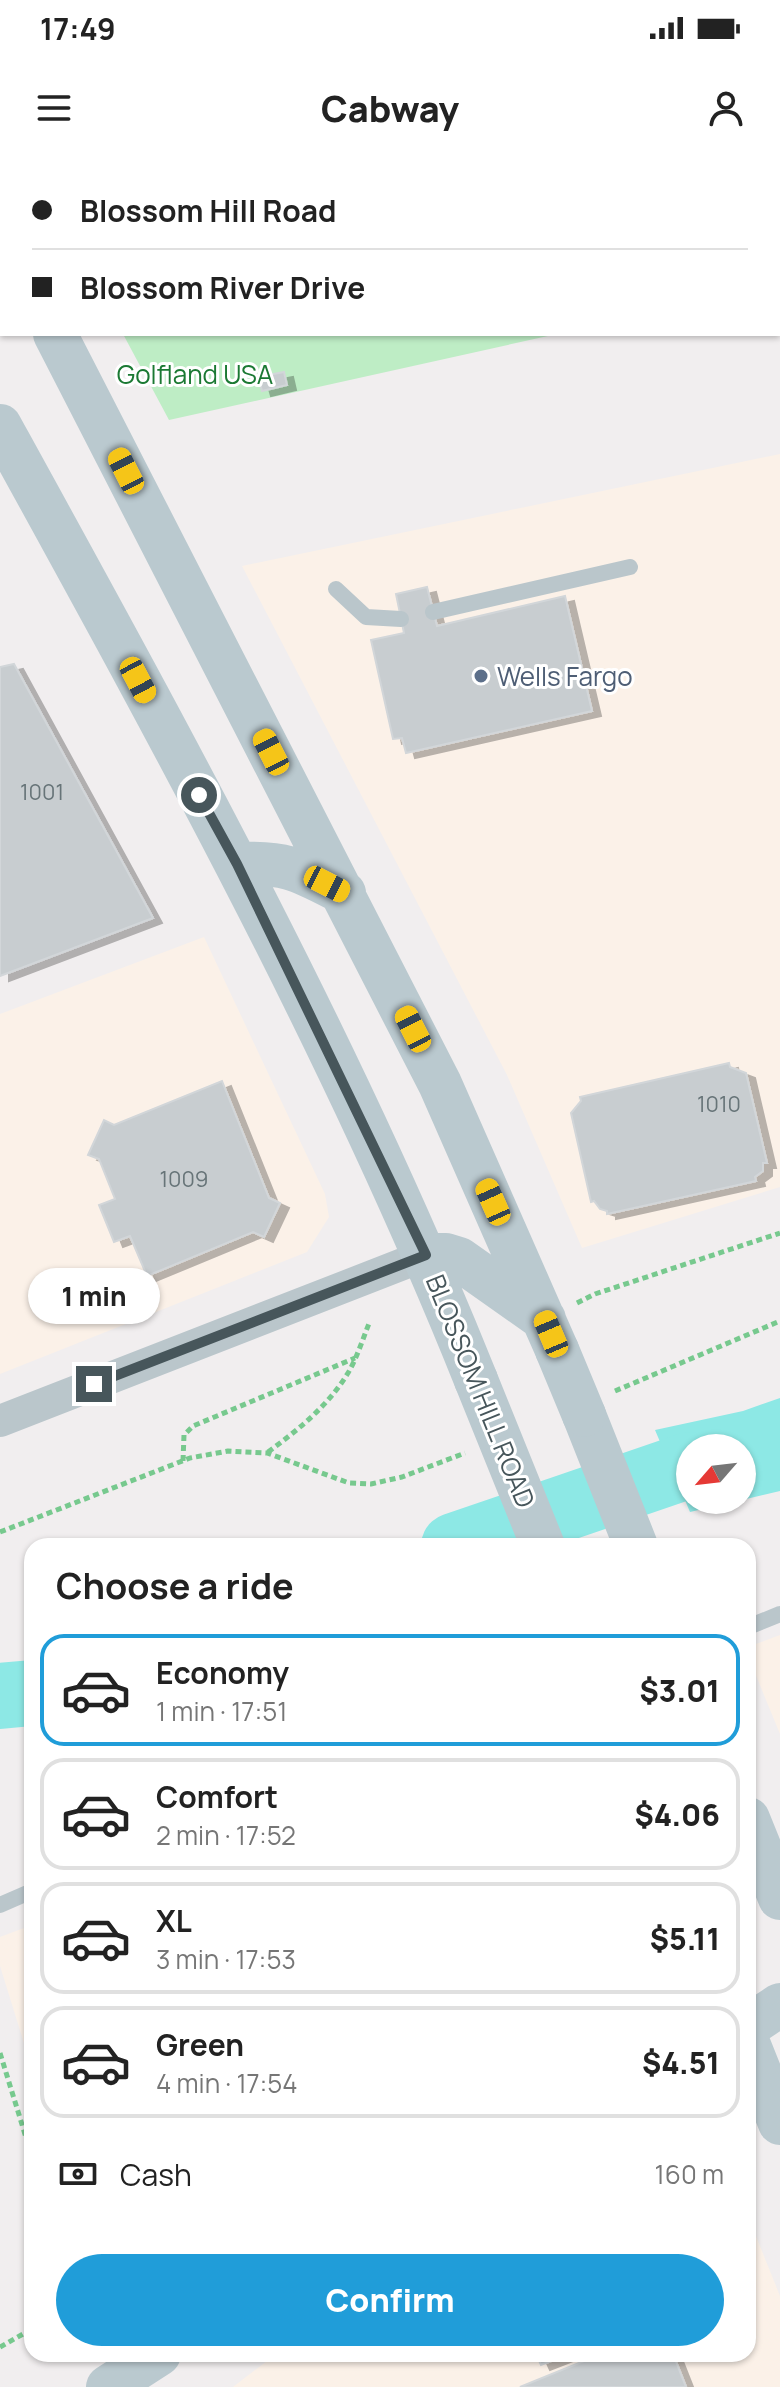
<!DOCTYPE html>
<html lang="en">
<head>
<meta charset="utf-8">
<style>
  body { margin:0; font-family:Manrope,sans-serif; background:#f2f2f2; color:#222; height:100vh; display:flex; flex-direction:column; font-size:30px; white-space:nowrap }
  * { box-sizing:border-box; margin:0 }
  p { font-size:26px; color:#767676 }
  .icon { flex:none; width:44px; height:44px; fill:none; stroke:currentColor; stroke-width:2; stroke-linecap:round; stroke-linejoin:round }
  .map { position:relative; flex:1; overflow:hidden }
  .panel { position:absolute; left:24px; top:1378px; width:732px; height:824px; display:flex; flex-direction:column; background:#fff; border-radius:24px; box-shadow:0 2px 6px #0004 }
  .panel>* { flex:none }
  .hud { position:absolute; left:0px; top:0px; width:780px; height:176px; box-shadow:0 2px 6px #0004; display:grid; align-content:center; height:176px; padding:0 32px; background:#fff }
  .needle { width:52px; rotate:242deg }
  .tools { position:absolute; left:676px; top:1274px; display:grid; gap:16px }
  .tools a { display:grid; place-items:center; width:80px; height:80px; border-radius:50%; background:#fff; box-shadow:0 2px 6px #0004; font-size:40px }
  .end { position:absolute; width:36px; height:36px; margin:-18px; border:10px solid #47565b; background:#fff; box-shadow:0 0 0 4px #fff }
  .from { border-radius:50% }
  .bubble { position:absolute; height:56px; border-radius:28px; background:#fff; box-shadow:0 2px 6px #0004; font-size:26px; font-weight:800; line-height:56px; text-align:center }
  .car { position:absolute; width:24px; height:48px; margin:-24px -12px; border-radius:10px; box-shadow:0 0 6px 2px #0007; background:linear-gradient(#f5c518 24%,#345 0 40%,#f5c518 0 76%,#345 0 86%,#f5c518 0) }
  .hud b { display:flex; align-items:center; gap:28px; height:76px; font-size:30px }
  .hud b+b { border-top:2px solid #e0e0e0 }
  .hud i { width:20px; height:20px; background:#222 }
  ul { padding:0; list-style:none }
  li { display:flex; align-items:center; gap:24px; height:112px; margin:0 16px 12px; padding:0 16px; border:4px solid #e0e0e0; border-radius:24px }
  li div { flex:1 }
  li b { display:block; font-size:30px }
  li em { font-style:normal; font-weight:800 }
  li.current { border-color:#209dd9 }
  li>.icon { width:72px; height:72px; stroke-width:1.5 }
  h2 { padding:0 32px; font-size:36px; line-height:96px }
  .pay { display:flex; align-items:center; gap:20px; height:88px; padding:0 32px; font-size:30px }
  .pay p { margin-inline-start:auto }
  .primary-button { display:flex; gap:16px; margin-top:auto; padding:16px 32px }
  .primary-button a { flex:1; height:92px; border-radius:48px; background:#209dd9; color:#fff; font-size:32px; font-weight:800; line-height:92px; text-align:center }
  .status { display:flex; justify-content:space-between; align-items:center; height:56px; padding:0 40px; background:#fff; direction:ltr }
  .status svg { height:22px; fill:currentColor }
  header { display:flex; justify-content:space-between; align-items:center; height:104px; padding:0 32px; background:#fff; font-size:36px; font-weight:800 }
  .map>svg:first-child { display:block }
  .commercial { fill:#fbf1e8 }
  .green { fill:#beedc5 }
  .water { fill:#8de8e5 }
  .lines { fill:none; stroke-linecap:round; stroke-linejoin:round }
  .river { stroke:#8de8e5; stroke-width:66 }
  .building { fill:#c8cdd0; stroke:#d2d6d9; stroke-width:2; filter:url(#shadow) }
  .path { stroke:#77c98e; stroke-width:5; stroke-dasharray:6 4; stroke-linecap:butt }
  .lane { stroke:#bac6cb; stroke-width:16 }
  .street { stroke:#bac6cb; stroke-width:32 }
  .secondary { stroke:#bac9cf; stroke-width:44 }
  .secondary-bridge { stroke:#bac9cf; stroke-width:44 }
  .route { stroke:#47565b; stroke-width:10 }
  .service-dot { fill:#5c6f8a; stroke:#fff; stroke-width:3 }
  .labels { text-anchor:middle; dominant-baseline:central; stroke-width:6; stroke-linejoin:round; paint-order:stroke }
  .number-label { font-size:22px; fill:#677478 }
  .park-label { font-size:26px; fill:#1b7933; stroke:#fff }
  .service-label { font-size:26px; fill:#4e5e75; stroke:#fff; text-anchor:start }
  .street-label { font-size:26px; fill:#47565b; stroke:#fff }
</style>
</head>
<body>
<div class="status"><b>17:49</b><svg viewBox="0 0 49 12"><path d="M0 12V9h3v3zM5 12V6h3v6zM10 12V3h3v9zM15 12V0h3v12zM26 1h20v11H26zM47 4h2v5h-2z"/></svg></div>
<header><svg class="icon" aria-label="menu" viewBox="0 0 24 24"><path d="M4 6h16M4 12h16M4 18h16"/></svg>Cabway<svg class="icon" aria-label="person" viewBox="0 0 24 24"><circle cx="12" cy="8" r="4"/><path d="M4 21q1-7 8-7t8 7"/></svg></header>
<div class="map">
<svg width="780" height="2227" viewBox="0 0 780 2227">
  <defs>
    <filter id="shadow"><feDropShadow dx="9" dy="5" stdDeviation="0" flood-color="#0004"/></filter>
  </defs>
  <rect width="100%" height="100%" fill="#f1eeef"/>
  <path class="commercial" d="M780,294V1027L582,1088L507,915L242,406Z
    M204,777L325,1034L329,1057L307,1092L0,1214V854Z
    M780,1475V1574L748,1496V1487Z
    M32,1765V1909L0,1806V1777Z
    M748,2056L780,2136V2227H233L276,2194H748Z"/>
  <path class="green" d="M33,0H780V125H778V2Z
    M123,174H557L169,260Z"/>
  <path class="water" d="M780,1238V1331L742,1340V1288H690V1340H741L690,1352L655,1270L743,1251Z"/>
  <g class="lines">
    <path class="river" d="M454,1386L690,1305
      M0,1536L32,1533"/>
  </g>
  <path class="building" d="M284,212L287,225L262,231L258,217Z
    M427,427L437,466L565,436L592,551L406,593L402,578L393,579L371,480L404,473L396,434Z
    M14,504L153,758L0,816V507Z
    M729,903L730,907L746,913L767,1003H763V1011L755,1017L756,1021L607,1054V1051L600,1049L594,1041L591,1042L571,953L581,941L580,937Z
    M222,921L269,1038L280,1043L264,1077L253,1072L147,1116L130,1076L114,1082L99,1045L115,1039L99,999L88,995L104,960L114,965Z
    M536,2194H569L541,2205Z
    M601,2194H673L686,2227H520Z"/>
  <g class="lines">
    <path class="path" d="M577,1143L595,1134L780,1073
      M615,1231L780,1161
      M268,1292C298,1270 328,1246 348,1213C357,1198 363,1178 370,1161
      M183,1301L184,1275L193,1266L355,1198
      M0,1372L190,1298L228,1291L267,1293L349,1323L371,1324L402,1317L465,1293
      M0,1893L32,1997
      M0,2187L32,2169"/>
    <path class="lane" d="M336,429L366,457L401,459
      M433,452L630,407
      M748,1467L780,1454
      M0,1745L32,1731"/>
    <path class="street" d="M0,1261L426,1095"/>
    <path class="secondary" d="M0,68L2,72
      M55,174L440,924L557,1190
      M0,266C171,577 344,890 476,1220
      M237,704C288,702 299,710 344,733
      M426,1095H446L459,1099L544,1159
      M584,1255L636,1386
      M748,1659L780,1738
      M748,1866L780,1845
      M748,1883L780,1963
      M108,2227L159,2194"/>
    <path class="secondary-bridge" d="M557,1190L584,1255
      M476,1220L543,1386"/>
  </g>
  <g class="lines">
    <path class="route" d="M94,1224L426,1095L237,704L199,635"/>
  </g>
  <circle class="service-dot" cx="481" cy="516" r="8"/>
  <g class="labels">
    <g class="number-label">
      <text x="42" y="632">1001</text>
      <text x="719" y="944">1010</text>
      <text x="184" y="1019">1009</text>
    </g>
    <g class="park-label">
      <text x="195" y="214">Golfland USA</text>
    </g>
    <g class="service-label">
      <text x="497" y="516">Wells Fargo</text>
    </g>
    <g class="street-label">
      <text transform="translate(481 1231) rotate(68)">BLOSSOM HILL ROAD</text>
    </g>
  </g>
</svg>
<div class="tools">
<a><svg class="needle" viewBox="-14 -14 28 28"><path d="M0-13l5 13h-10z" fill="#e53935"/><path d="M0 13l5-13h-10z" fill="#767676"/></svg></a>
</div>
<i class="end from" style="left:199px;top:635px"></i>
<i class="end" style="left:94px;top:1224px"></i>
<div class="bubble" style="left:28px;top:1108px;width:132px">1 min</div>
<i class="car" style="left:126px;top:311px;rotate:333deg"></i>
<i class="car" style="left:138px;top:520px;rotate:152deg"></i>
<i class="car" style="left:271px;top:592px;rotate:333deg"></i>
<i class="car" style="left:327px;top:724px;rotate:117deg"></i>
<i class="car" style="left:413px;top:869px;rotate:333deg"></i>
<i class="car" style="left:493px;top:1042px;rotate:336deg"></i>
<i class="car" style="left:551px;top:1174px;rotate:337deg"></i>
<div class="hud">
<b><i class="from"></i>Blossom Hill Road</b>
<b><i></i>Blossom River Drive</b>
</div>
<section class="panel">
<h2>Choose a ride</h2>
<ul>
<li class="current"><svg class="icon" aria-label="car" viewBox="0 0 24 24"><path d="M5 17H2v-5l4-1 3-4h7l3 4 3 1v5h-3M9 17h6M6 11h13"/><circle cx="7" cy="17" r="2"/><circle cx="17" cy="17" r="2"/></svg><div><b>Economy</b><p>1 min · 17:51</p></div><em>$3.01</em></li>
<li><svg class="icon" aria-label="car" viewBox="0 0 24 24"><path d="M5 17H2v-5l4-1 3-4h7l3 4 3 1v5h-3M9 17h6M6 11h13"/><circle cx="7" cy="17" r="2"/><circle cx="17" cy="17" r="2"/></svg><div><b>Comfort</b><p>2 min · 17:52</p></div><em>$4.06</em></li>
<li><svg class="icon" aria-label="car" viewBox="0 0 24 24"><path d="M5 17H2v-5l4-1 3-4h7l3 4 3 1v5h-3M9 17h6M6 11h13"/><circle cx="7" cy="17" r="2"/><circle cx="17" cy="17" r="2"/></svg><div><b>XL</b><p>3 min · 17:53</p></div><em>$5.11</em></li>
<li><svg class="icon" aria-label="car" viewBox="0 0 24 24"><path d="M5 17H2v-5l4-1 3-4h7l3 4 3 1v5h-3M9 17h6M6 11h13"/><circle cx="7" cy="17" r="2"/><circle cx="17" cy="17" r="2"/></svg><div><b>Green</b><p>4 min · 17:54</p></div><em>$4.51</em></li>
</ul>
<div class="pay"><svg class="icon" aria-label="cash" viewBox="0 0 24 24"><path d="M3 7h18v10H3z"/><circle cx="12" cy="12" r="2"/></svg>Cash<p>160 m</p></div>
<div class="primary-button"><a>Confirm</a></div>
</section>
</div>
</body>
</html>
